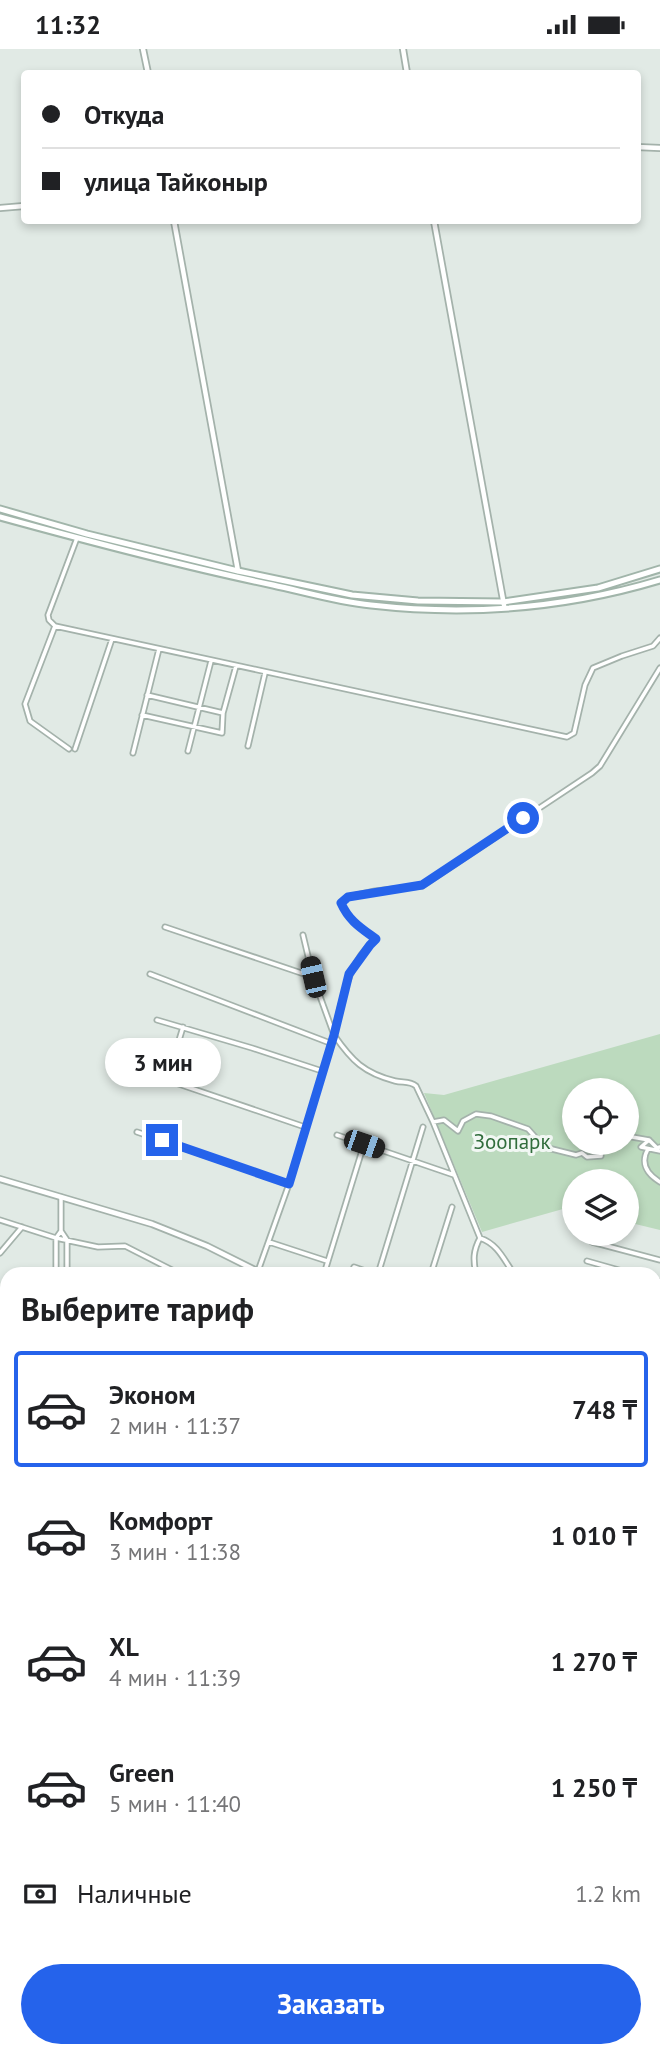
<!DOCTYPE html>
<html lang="ru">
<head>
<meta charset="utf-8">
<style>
  body { margin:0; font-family:"PT Sans",sans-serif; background:#f6f6f6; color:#202124; height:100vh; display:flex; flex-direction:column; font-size:26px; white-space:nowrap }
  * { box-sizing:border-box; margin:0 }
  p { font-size:23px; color:#757577 }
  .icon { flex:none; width:38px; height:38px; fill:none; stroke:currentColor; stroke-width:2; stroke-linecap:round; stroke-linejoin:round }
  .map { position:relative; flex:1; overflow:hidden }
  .side { position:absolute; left:0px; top:1218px; width:662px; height:791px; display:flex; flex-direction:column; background:#fff; border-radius:21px 21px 0 0; box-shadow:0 4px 10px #0003 }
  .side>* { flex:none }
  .top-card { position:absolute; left:21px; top:21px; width:620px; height:154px; border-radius:7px; box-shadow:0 4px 10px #0003; display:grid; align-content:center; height:154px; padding:0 21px; background:#fff }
  .fabs { position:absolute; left:562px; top:1029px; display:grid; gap:14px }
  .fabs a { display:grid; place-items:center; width:77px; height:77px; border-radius:50%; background:#fff; box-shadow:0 4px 10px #0003; font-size:35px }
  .end { position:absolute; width:32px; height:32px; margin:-16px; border:9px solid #2563eb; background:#fff; box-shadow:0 0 0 4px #fff }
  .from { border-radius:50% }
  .bubble { position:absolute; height:49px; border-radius:24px; background:#fff; box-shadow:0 4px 10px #0003; font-size:23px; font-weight:700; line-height:49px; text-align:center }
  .car { position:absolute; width:21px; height:42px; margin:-21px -10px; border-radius:9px; box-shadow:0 0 5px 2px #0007; background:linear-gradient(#222 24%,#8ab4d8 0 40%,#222 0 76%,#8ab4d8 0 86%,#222 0) }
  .top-card b { display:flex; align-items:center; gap:24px; height:66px; font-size:26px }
  .top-card b+b { border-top:2px solid #e0e0e0 }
  .top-card i { width:18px; height:18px; background:#202124 }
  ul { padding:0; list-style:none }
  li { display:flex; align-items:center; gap:21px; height:116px; margin:0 14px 10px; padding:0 7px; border:4px solid transparent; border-radius:7px }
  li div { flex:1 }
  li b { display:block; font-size:26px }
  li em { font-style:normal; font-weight:700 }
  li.current { border-color:#2563eb }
  li>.icon { width:63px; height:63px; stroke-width:1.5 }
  h2 { padding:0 21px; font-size:32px; line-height:84px }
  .pay { display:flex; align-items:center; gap:18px; height:77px; padding:0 21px; font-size:26px }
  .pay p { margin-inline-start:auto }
  .button { display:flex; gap:14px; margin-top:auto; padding:14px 21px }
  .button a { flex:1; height:80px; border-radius:42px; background:#2563eb; color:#fff; font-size:28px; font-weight:700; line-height:80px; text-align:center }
  .status { display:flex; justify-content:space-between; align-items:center; height:49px; padding:0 35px; background:#fff; direction:ltr }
  .status svg { height:19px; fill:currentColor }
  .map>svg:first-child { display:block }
  .green { fill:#bcdabe; fill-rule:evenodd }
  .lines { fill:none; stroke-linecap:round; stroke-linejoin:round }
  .minor-casing { stroke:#a4b2ab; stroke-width:7 }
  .tertiary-casing { stroke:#a4b2ab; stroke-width:8 }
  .secondary-casing { stroke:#a1b5aa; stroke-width:9 }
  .primary-casing { stroke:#bdc4c1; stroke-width:10 }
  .minor { stroke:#fff; stroke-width:3.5 }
  .tertiary { stroke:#fff; stroke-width:4.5 }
  .secondary { stroke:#fff; stroke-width:5 }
  .primary { stroke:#699c85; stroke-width:6 }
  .route { stroke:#2563eb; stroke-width:9 }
  .labels { text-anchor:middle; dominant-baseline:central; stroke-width:6; stroke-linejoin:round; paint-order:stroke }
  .park-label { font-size:21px; fill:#316d3c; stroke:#f1f7f3 }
</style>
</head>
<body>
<div class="status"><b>11:32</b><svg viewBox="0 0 49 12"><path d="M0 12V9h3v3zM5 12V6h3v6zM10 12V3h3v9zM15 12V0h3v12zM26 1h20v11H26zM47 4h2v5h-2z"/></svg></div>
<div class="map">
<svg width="660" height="2009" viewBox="0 0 660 2009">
  <rect width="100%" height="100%" fill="#e1eae5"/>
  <path class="green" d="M660,985V1181L627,1173L626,1132H574V1159L570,1158L482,1183L424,1044L444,1046ZM574,1041H626V1094H574Z
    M660,1447V2009H306L304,2002H654V1448Z"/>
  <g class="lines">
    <defs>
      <path id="minor" d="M77,489L48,566L49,571L55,577L567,688L574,684L585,636L593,619L622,607L653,597L660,589
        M55,577L25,655L30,672L69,700
        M147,646L223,664
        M142,666L222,684L223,664L236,617
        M248,697L265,624
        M75,700L112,590
        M188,702L211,612
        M133,704L159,600
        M165,878L313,928L334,986L289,1135L258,1222
        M303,886L313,928
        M150,925L330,994
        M157,971L252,999L322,1022
        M183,978L167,1031L305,1078
        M433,1073L444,1071L458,1082L463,1072L476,1065L491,1067L528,1080L544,1098L576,1106L582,1104L587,1108L601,1107L602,1094
        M626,1082L632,1088L649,1091
        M137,1083L289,1135
        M337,1086L454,1126
        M660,1098L657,1099L649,1091L641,1098L660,1102
        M648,1100C640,1114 647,1125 660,1133
        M61,1148V1182L67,1191V1225
        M0,1171L56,1189L98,1198L125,1197L180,1225
        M269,1193L327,1212
        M592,1193L660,1211
        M0,1204L22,1178
        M587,1212L633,1225
        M56,1225V1189L61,1182
        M324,1225L364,1095
        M351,1225L354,1218L374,1225
        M378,1225L423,1078
        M431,1225L452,1158
        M476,1225C473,1211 473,1202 480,1189
        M514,1225C504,1211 498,1195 480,1189L433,1073L416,1037C410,1032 403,1034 395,1032C364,1024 352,1012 334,986C342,952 347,913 376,890C361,879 349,872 341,854L348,848L375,842L422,837L592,724L600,717L660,619
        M654,1231L660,1233
        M0,1275L7,1266
        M654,1275L660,1276
        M0,1291H7
        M660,1314L655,1316L660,1337
        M0,1398L7,1397
        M654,1411H660
        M0,1709H7
        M0,1770H7
        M0,1896L7,1901
        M0,1926L7,1917
        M99,2007L261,2008L272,2006L288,2009"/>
      <path id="tertiary" d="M143,0L148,24
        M403,0L407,24
        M637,98L660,99
        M0,159L24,157
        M174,172L238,522
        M434,172L504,556
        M0,1130L152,1175L207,1197L263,1225
        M0,1812L7,1807
        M0,1849L7,1852
        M24,2009L25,2002"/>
      <path id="secondary" d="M0,460L87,485L238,522L352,546L418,552L503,553L598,539L660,520
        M0,468C91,493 181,517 273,536C305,543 338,553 371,556C468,567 567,559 660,531"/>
      <path id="primary" d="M654,1426L660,1425
        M654,1432L660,1431
        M0,1441H7
        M0,1446H7"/>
    </defs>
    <use href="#minor" class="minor-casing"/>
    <use href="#tertiary" class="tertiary-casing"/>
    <use href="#secondary" class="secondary-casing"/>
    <use href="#primary" class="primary-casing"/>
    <use href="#minor" class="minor"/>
    <use href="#tertiary" class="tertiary"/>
    <use href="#secondary" class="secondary"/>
    <use href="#primary" class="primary"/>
  </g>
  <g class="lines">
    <path class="route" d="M162,1091L289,1135L334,986L349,925L370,896L376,890C361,879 349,872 341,854L348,848L422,836L523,769"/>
  </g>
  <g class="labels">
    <g class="park-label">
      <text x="512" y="1092">Зоопарк</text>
    </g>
  </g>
</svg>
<div class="fabs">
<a><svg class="icon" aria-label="locate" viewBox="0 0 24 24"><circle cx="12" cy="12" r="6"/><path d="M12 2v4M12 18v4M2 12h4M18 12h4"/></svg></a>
<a><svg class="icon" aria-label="layers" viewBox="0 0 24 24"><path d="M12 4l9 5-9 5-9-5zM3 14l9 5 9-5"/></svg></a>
</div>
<i class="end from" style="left:523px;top:769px"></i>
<i class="end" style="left:162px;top:1091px"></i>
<div class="bubble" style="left:105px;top:989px;width:116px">3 мин</div>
<i class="car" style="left:313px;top:928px;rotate:347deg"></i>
<i class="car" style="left:364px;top:1095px;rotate:109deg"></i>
<div class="top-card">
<b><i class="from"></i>Откуда</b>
<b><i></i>улица Тайконыр</b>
</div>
<section class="side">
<h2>Выберите тариф</h2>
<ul>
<li class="current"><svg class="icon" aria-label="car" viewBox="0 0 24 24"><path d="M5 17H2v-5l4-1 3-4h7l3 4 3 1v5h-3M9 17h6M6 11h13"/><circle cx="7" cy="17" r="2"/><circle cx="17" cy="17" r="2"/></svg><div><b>Эконом</b><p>2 мин · 11:37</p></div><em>748 ₸</em></li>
<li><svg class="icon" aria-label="car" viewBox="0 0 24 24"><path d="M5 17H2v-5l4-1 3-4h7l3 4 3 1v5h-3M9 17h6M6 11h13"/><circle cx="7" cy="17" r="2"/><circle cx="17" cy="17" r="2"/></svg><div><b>Комфорт</b><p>3 мин · 11:38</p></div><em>1 010 ₸</em></li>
<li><svg class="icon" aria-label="car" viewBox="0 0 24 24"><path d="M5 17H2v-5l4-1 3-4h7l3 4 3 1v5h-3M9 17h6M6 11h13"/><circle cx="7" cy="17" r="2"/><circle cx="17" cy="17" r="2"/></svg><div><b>XL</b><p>4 мин · 11:39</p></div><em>1 270 ₸</em></li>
<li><svg class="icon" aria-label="car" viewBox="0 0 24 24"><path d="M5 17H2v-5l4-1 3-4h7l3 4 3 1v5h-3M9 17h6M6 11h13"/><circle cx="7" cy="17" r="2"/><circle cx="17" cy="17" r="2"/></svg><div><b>Green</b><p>5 мин · 11:40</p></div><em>1 250 ₸</em></li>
</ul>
<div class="pay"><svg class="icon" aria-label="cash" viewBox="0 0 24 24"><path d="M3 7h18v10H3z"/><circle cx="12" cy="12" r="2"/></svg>Наличные<p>1.2 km</p></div>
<div class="button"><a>Заказать</a></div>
</section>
</div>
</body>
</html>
